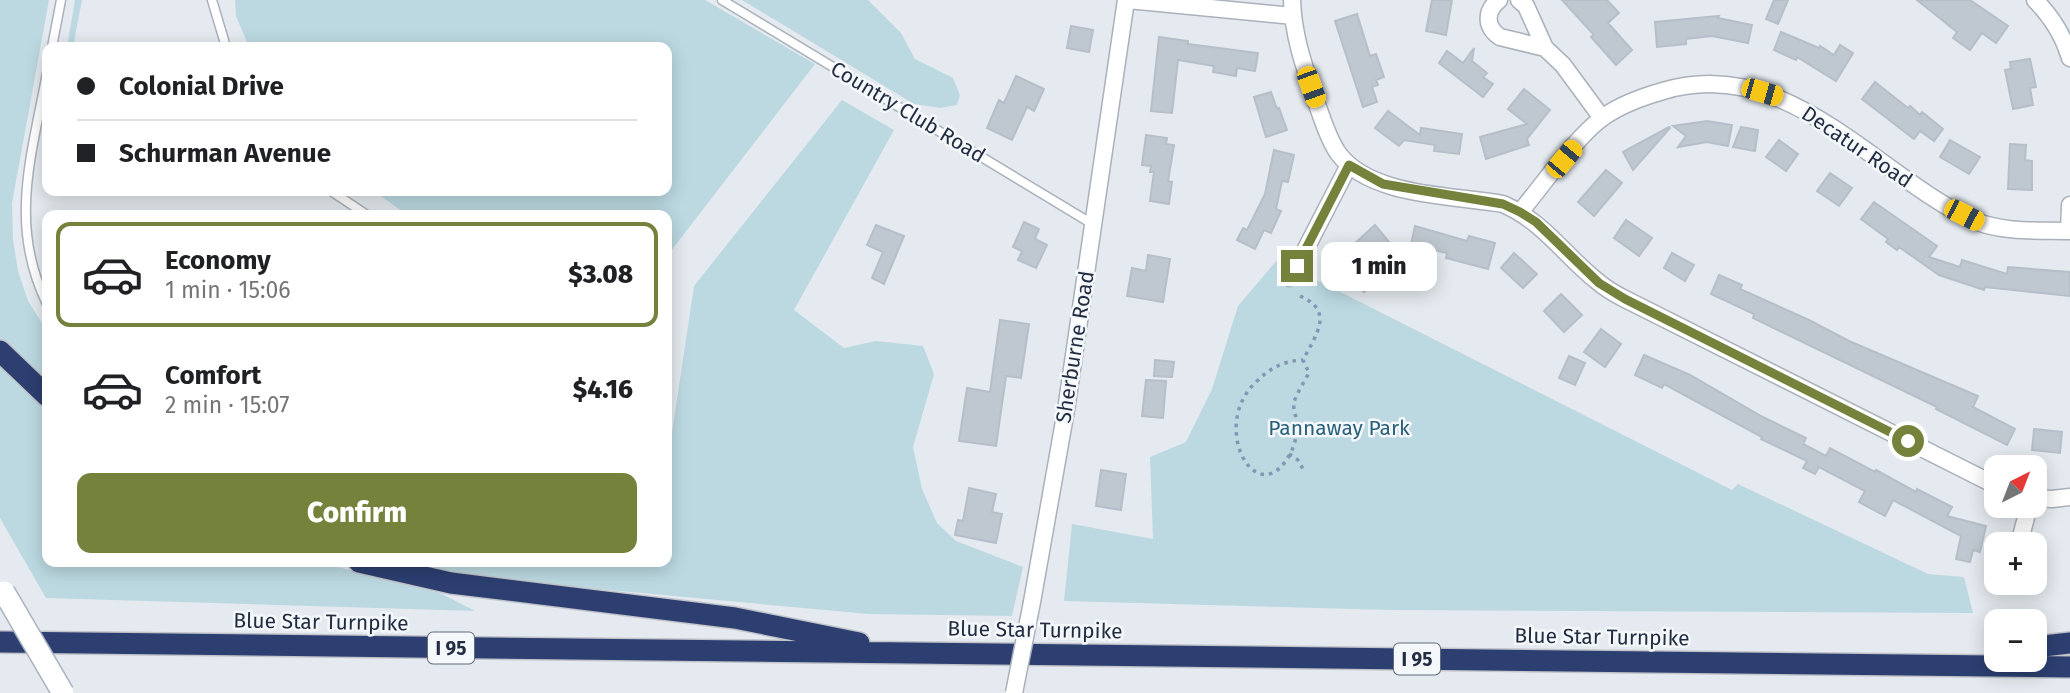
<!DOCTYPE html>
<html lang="en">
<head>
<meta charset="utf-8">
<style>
  body { margin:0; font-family:"Fira Sans",sans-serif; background:#f2f2f2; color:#202124; height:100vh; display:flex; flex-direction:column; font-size:26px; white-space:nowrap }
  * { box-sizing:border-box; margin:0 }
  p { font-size:23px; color:#757577 }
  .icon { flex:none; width:38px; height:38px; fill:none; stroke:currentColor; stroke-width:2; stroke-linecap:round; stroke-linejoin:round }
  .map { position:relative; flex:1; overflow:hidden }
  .panel { position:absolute; left:42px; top:210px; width:630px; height:357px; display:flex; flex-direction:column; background:#fff; border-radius:14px; box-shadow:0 4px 18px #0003 }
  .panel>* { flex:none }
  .hud { position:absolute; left:42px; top:42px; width:630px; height:154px; border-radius:14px; box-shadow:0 4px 18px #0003; display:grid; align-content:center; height:154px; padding:0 35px; background:#fff }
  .needle { width:46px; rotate:42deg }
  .buttons { position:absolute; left:1984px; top:455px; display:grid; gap:14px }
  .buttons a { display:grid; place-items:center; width:63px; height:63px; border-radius:14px; background:#fff; box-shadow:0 4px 18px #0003; font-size:35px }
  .end { position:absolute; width:32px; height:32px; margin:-16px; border:9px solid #75823b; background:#fff; box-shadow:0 0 0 4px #fff }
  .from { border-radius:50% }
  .bubble { position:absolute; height:49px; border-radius:14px; background:#fff; box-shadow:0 4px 18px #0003; font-size:23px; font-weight:800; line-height:49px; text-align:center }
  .car { position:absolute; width:21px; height:42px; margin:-21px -10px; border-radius:9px; box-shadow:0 0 5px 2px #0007; background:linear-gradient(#f5c518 24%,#345 0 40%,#f5c518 0 76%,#345 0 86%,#f5c518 0) }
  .hud b { display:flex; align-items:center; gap:24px; height:66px; font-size:26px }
  .hud b+b { border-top:2px solid #e0e0e0 }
  .hud i { width:18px; height:18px; background:#202124 }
  ul { padding:12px 0 0; list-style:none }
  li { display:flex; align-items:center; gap:21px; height:105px; margin:0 14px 10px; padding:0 21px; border:4px solid transparent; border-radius:14px }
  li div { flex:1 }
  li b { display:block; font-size:26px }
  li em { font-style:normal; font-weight:800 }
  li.selected { border-color:#75823b }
  li>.icon { width:63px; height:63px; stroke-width:1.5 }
  .cta { display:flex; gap:14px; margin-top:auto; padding:14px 35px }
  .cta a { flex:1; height:80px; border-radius:14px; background:#75823b; color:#fff; font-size:28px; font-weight:800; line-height:80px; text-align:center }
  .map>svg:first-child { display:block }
  .green { fill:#bcd9e1 }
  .building { fill:#bfc8d0; stroke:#b6bfc9; stroke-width:2 }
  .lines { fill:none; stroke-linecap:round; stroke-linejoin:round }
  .lane-casing { stroke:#aab1bb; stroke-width:11 }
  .street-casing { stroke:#aab1bb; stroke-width:19 }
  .highway-casing { stroke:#c1c4ca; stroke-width:24 }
  .path { stroke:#8396b4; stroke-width:3.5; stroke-dasharray:3.5 5; stroke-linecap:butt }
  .lane { stroke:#fff; stroke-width:8 }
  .street { stroke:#fff; stroke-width:16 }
  .highway { stroke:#2c3f70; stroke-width:21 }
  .street-bridge-casing { stroke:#aab1bb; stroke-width:19; stroke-linecap:butt }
  .secondary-bridge-casing { stroke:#a8b2c1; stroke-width:24; stroke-linecap:butt }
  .street-bridge { stroke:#fff; stroke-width:16 }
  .secondary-bridge { stroke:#fff; stroke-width:21 }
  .route { stroke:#75823b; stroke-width:9 }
  .labels { text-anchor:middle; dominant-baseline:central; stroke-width:5; stroke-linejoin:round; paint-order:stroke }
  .shield { fill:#f5f8fa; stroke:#616a79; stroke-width:2 }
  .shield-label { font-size:19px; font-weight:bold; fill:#222d42 }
  .street-label { font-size:21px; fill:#222d42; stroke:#f5f8fa }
  .park-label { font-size:21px; fill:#2a617b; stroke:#f5f8fa }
</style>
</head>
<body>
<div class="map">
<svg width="2070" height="693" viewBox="0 0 2070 693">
  <rect width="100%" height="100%" fill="#e4eaef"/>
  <path class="green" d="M0,0H49L12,203L13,240L18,271L28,301L47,331V383L0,338Z
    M75,0H82L73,47H67Z
    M235,0H705L815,64L667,256V215H407L374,191H667V47H249L236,16Z
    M742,0H868L901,33L915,59L953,78L960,95L957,105L940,108L914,104Z
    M842,100L894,130L794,310L844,348L876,341L923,346L934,374L913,447L922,489L937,523L956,541L1023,567L1012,616L869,614L477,578L393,562H667V466L694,286Z
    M1277,260L1732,490L1738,484L1928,574L1964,577L1973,613L1391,610L1064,601L1072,524L1153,539L1150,457L1186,442L1212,389L1238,306Z
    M0,363L47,405V562H317L440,593L475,611L46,598L0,518Z"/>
  <path class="building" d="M1432,0H1452L1446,35L1426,31Z
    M1562,0H1607L1619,13L1608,23L1632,50L1616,65L1591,37L1594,35Z
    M1774,0H1788L1778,24L1766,19Z
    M1917,0H1970L2008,26L1996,43L1982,33L1970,50L1953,38L1957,32Z
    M1357,14L1370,56L1376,54L1384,77L1376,80L1378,85L1372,87L1377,102L1363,107L1335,21Z
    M1719,16L1718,18L1752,25L1748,43L1712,36L1686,39V44L1657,47L1655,22Z
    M1071,26L1093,30L1089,52L1067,48Z
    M1781,32L1819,48L1820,46L1834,55L1840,45L1853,53L1836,81L1797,57L1796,60L1774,50Z
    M1159,37L1188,41V44L1258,53L1255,71L1237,68L1236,76L1213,72L1214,66L1178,60L1172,113L1151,111Z
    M1474,48L1472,61L1487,73L1483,77L1493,84L1483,97L1439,63L1447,51L1463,63Z
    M2030,59L2036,87L2030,88L2033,105L2013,109L2005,70L2011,69L2010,62Z
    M1016,76L1044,89L1034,111L1027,107L1012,140L987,128L999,100L1004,103Z
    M1875,82L1908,108L1910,106L1920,115L1922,112L1943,129L1934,141L1920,131L1914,139L1862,99Z
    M1524,89L1550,110L1527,139L1529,145L1486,159L1480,137L1527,124L1508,109Z
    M1271,92L1277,109L1279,108L1287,130L1266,137L1254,97Z
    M1388,111L1420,135L1421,128L1462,134L1459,154L1434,151L1435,145L1404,140L1399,146L1375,128Z
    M1707,121L1732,125L1728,146L1707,142L1678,147L1686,136L1673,126Z
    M1669,127L1670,128L1633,170L1623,152Z
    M1741,127L1758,130L1755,151L1733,147Z
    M1146,135L1167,138L1166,144L1174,145L1168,181L1172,182L1169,204L1150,201L1154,172H1150L1151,166L1142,165Z
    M1779,140L1798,154L1786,171L1766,157Z
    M1950,140L1980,157L1969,174L1940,157Z
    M2010,144L2026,145L2025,160L2032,161V190L2008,189Z
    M1274,150L1294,155L1288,182L1282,181L1276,209L1281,211L1271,233L1264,230L1255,249L1237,240L1243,228L1247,230L1265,194Z
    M1606,170L1622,183L1594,216L1578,202Z
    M1830,173L1852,188L1839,206L1817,191Z
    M1874,202L1937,246L1929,257L1960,267L1962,260L2007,274L2008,267L2070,272V296L1985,287L1984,290L1939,275L1899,247L1897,250L1886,242L1888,239L1861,219Z
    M1626,220L1652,238L1639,256L1614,238Z
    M1024,222L1039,229L1035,239L1047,245L1036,268L1018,260L1022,251L1013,247Z
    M876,225L904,236L884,284L872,278L883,252L867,245Z
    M1375,225L1389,242L1367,261L1353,245Z
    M1415,226L1467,241L1469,236L1495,243L1488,269L1446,258L1447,253L1411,245Z
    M1514,253L1537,274L1523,288L1501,268Z
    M1672,253L1694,265L1685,281L1664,268Z
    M1148,255L1170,259L1163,302L1127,296L1132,268L1146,271Z
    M1364,266L1377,281L1364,292L1352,277Z
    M1719,275L1742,285L1740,289L1809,320L1849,341L1978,396L1973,407L2015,429L2007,445L1936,409L1937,407L1753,318L1754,314L1711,294Z
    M1561,294L1582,315L1564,332L1544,311Z
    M1000,320L1029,324L1021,378L1006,376L996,446L959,441L967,388L990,392Z
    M1601,329L1621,344L1605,367L1584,352Z
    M1644,355L1690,375L1761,416L1806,438L1803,444L1826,456L1830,448L1875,472L1876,470L1916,492L1917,489L1952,507L1947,516L1986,526L1980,552L1973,550L1970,562L1956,559L1961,536L1893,500L1885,516L1859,502L1865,491L1819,467L1815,474L1803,468L1807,461L1761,439L1762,437L1664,384L1662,388L1635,375Z
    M1569,356L1585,363L1575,385L1559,378Z
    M1155,360L1174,362L1172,377L1154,376Z
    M1146,380L1166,381L1163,418L1142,416Z
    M2034,429L2062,432L2060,453L2032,450Z
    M1101,470L1126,474L1121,510L1096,506Z
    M969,488L996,494L992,512L1002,514L996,543L955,535L958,520L963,521Z"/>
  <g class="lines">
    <defs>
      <path id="lane" d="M212,0L226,47
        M722,0L1094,225
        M52,47L61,0
        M47,73C32,155 8,224 47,304
        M331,191L367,215
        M1289,282L1297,266"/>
      <path id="street" d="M1128,0L1293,16
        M1292,0C1293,35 1304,66 1315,99C1322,117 1327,137 1338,153C1370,197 1453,195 1503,204C1544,222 1563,254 1597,281C1605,288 1615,294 1625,299L1997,486
        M1499,0C1485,11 1485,27 1500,37L1545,48L1563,65L1602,118
        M1519,0L1526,6L1545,48
        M2035,0C2052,17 2063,34 2070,58
        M1520,212C1543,185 1577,135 1605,116C1622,104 1642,97 1663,91C1759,62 1833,128 1907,180C1928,195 1951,211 1975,221C2005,233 2039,230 2070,231
        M2069,231L2070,205
        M1297,266L1349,165
        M2035,498L2052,499L2070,497
        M2019,544L2029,506
        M1032,602L1066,410L1126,0"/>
      <path id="highway" d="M0,351L47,396
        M359,562L451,583L735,618L859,643
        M0,642L2070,667
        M2035,647L2070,643"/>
    </defs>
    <use href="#lane" class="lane-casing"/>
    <use href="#street" class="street-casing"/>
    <use href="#highway" class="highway-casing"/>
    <path class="path" d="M1300,296C1335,311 1316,335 1303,360L1309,373C1304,382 1297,393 1294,402C1293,408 1295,413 1296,418C1298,427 1296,442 1292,450C1260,518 1207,428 1256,382C1270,368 1283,361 1303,360
      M1289,454L1298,460L1303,469"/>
    <use href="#lane" class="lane"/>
    <use href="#street" class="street"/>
    <use href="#highway" class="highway"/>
    <defs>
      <path id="street-bridge" d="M1014,693L1032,602"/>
      <path id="secondary-bridge" d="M4,592L63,693"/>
    </defs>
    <use href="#street-bridge" class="street-bridge-casing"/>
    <use href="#secondary-bridge" class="secondary-bridge-casing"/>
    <use href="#street-bridge" class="street-bridge"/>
    <use href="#secondary-bridge" class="secondary-bridge"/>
  </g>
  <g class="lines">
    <path class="route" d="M1297,266L1349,165L1383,184L1503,204L1520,212L1536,222L1599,283L1625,299L1908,441"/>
  </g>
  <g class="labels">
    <g class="shield">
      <rect x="428" y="632.5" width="46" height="31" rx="5"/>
      <rect x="1394" y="643.5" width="46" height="31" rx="5"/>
    </g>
    <g class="shield-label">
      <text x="451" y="648">I 95</text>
      <text x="1417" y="659">I 95</text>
    </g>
    <g class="street-label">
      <text transform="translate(908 112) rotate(31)">Country Club Road</text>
      <text transform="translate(1857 147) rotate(34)">Decatur Road</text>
      <text transform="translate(1075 347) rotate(-81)">Sherburne Road</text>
      <text transform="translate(321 622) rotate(1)">Blue Star Turnpike</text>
      <text transform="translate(1035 630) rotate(1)">Blue Star Turnpike</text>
      <text transform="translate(1602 637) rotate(1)">Blue Star Turnpike</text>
    </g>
    <g class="park-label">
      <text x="1339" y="428">Pannaway Park</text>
    </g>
  </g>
</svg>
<div class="buttons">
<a><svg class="needle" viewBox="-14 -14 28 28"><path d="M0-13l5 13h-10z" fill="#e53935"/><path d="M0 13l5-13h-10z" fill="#757577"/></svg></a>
<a>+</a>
<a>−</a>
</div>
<i class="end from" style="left:1908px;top:441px"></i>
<i class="end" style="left:1297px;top:266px"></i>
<div class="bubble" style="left:1321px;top:242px;width:116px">1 min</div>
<i class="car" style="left:1311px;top:87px;rotate:160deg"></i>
<i class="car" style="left:1762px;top:92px;rotate:106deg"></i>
<i class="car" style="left:1564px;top:159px;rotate:40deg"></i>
<i class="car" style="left:1964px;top:215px;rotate:117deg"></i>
<div class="hud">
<b><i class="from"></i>Colonial Drive</b>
<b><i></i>Schurman Avenue</b>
</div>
<section class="panel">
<ul>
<li class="selected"><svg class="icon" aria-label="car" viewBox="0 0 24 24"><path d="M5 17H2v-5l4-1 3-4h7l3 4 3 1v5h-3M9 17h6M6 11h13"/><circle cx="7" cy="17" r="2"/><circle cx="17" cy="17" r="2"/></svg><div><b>Economy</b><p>1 min · 15:06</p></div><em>$3.08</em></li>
<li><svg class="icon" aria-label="car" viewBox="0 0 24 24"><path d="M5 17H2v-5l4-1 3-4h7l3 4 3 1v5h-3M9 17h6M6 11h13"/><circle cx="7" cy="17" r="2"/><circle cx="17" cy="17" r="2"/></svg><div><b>Comfort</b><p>2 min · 15:07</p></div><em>$4.16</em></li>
</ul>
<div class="cta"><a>Confirm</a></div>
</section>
</div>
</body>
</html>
